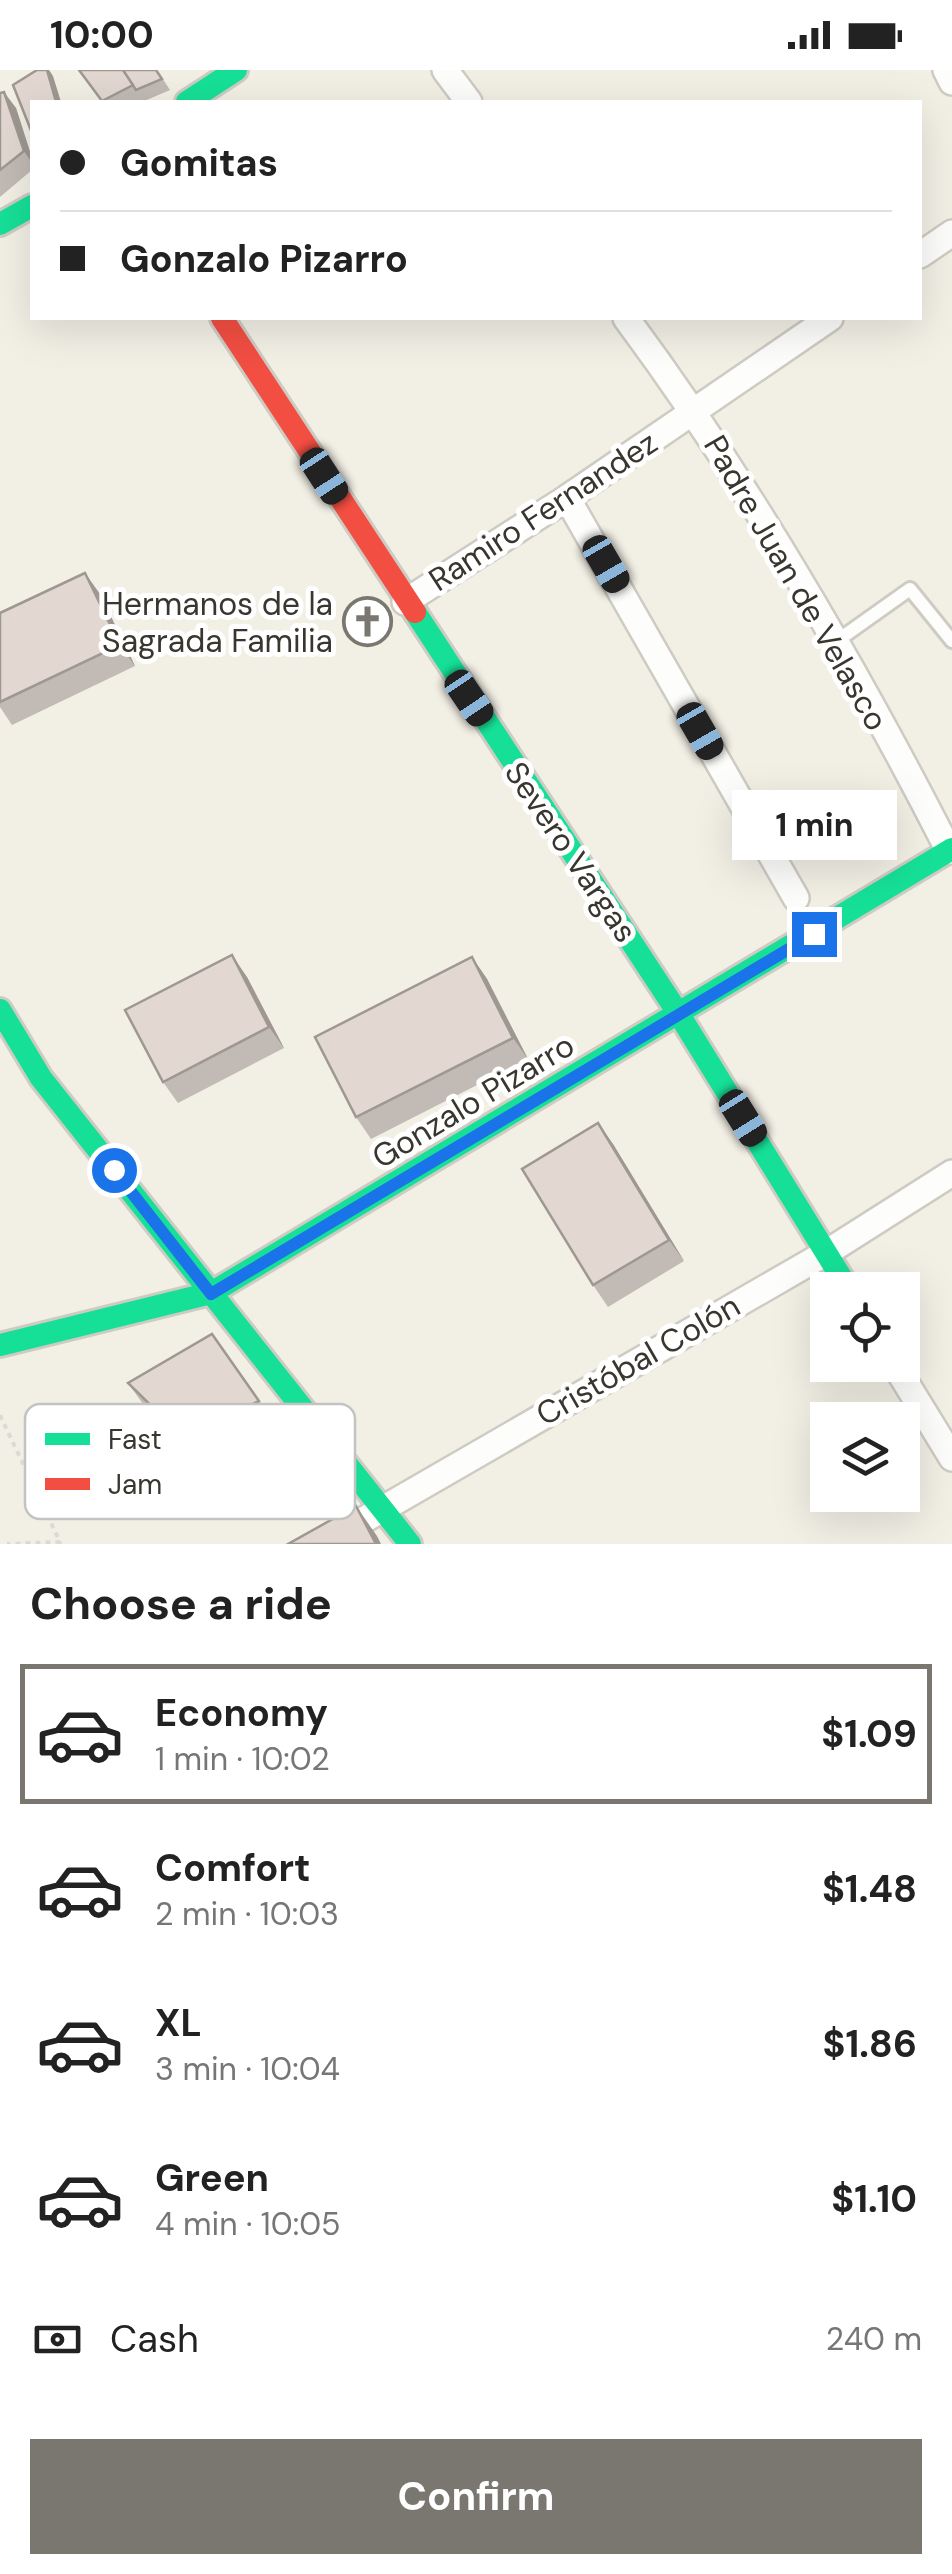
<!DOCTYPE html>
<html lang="en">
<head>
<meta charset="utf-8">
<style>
  body { margin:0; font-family:"DM Sans",sans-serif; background:#f6f6f6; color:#222; height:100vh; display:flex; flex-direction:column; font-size:38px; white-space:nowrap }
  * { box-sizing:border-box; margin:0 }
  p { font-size:32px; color:#767676 }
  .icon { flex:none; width:55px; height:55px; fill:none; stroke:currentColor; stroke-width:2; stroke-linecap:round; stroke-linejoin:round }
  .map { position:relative; height:1474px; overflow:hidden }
  .details { display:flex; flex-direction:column; background:#fff; flex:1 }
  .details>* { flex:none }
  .top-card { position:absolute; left:30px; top:30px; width:892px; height:220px; border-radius:0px; box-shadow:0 10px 40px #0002; display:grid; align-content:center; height:220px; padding:0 30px; background:#fff }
  .tools { position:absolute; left:810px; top:1202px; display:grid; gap:20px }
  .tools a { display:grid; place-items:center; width:110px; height:110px; border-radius:0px; background:#fff; box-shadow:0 10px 40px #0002; font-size:50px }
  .end { position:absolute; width:45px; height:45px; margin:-22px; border:12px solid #1a73e8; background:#fff; box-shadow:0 0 0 5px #fff }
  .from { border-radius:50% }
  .bubble { position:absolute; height:70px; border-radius:0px; background:#fff; box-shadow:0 10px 40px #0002; font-size:32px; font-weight:700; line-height:70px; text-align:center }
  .car { position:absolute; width:30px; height:60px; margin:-30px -15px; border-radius:12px; box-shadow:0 0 8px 2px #0007; background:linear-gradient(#222 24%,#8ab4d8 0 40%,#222 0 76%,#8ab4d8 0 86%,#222 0) }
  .top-card b { display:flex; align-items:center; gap:35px; height:95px; font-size:38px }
  .top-card b+b { border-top:2px solid #e0e0e0 }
  .top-card i { width:25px; height:25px; background:#222 }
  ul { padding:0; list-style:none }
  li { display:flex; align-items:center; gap:30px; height:140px; margin:0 20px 15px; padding:0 10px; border:5px solid transparent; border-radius:0px }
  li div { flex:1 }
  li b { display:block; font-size:38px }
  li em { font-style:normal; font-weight:700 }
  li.current { border-color:#79776f }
  li>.icon { width:90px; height:90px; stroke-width:1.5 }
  h2 { padding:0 30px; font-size:45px; line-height:120px }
  .pay { display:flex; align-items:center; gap:25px; height:110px; padding:0 30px; font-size:38px }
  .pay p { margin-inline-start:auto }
  .cta { display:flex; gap:20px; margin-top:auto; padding:20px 30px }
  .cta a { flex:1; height:115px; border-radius:0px; background:#79776f; color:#fff; font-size:40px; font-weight:700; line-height:115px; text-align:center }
  .status { display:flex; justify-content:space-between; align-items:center; height:70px; padding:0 50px; background:#fff; direction:ltr }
  .status svg { height:28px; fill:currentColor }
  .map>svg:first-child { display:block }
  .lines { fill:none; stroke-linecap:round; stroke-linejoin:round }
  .lane-casing { stroke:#cecbc3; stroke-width:18 }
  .street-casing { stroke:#cecbc3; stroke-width:30 }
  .fast-casing { stroke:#cecbc3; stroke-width:28 }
  .jam-casing { stroke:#cecbc3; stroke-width:28 }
  .path { stroke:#dbdad7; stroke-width:4; stroke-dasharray:5 5; stroke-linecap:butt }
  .lane { stroke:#fdfdfb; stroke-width:12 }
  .street { stroke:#fdfdfb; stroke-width:25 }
  .fast { stroke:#16e098; stroke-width:22 }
  .jam { stroke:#f24e42; stroke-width:22 }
  .wall { fill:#c2bab4 }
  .shaded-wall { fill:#9e9792 }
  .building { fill:#e2d8d1; stroke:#9e9792; stroke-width:2.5 }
  .route { stroke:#1a73e8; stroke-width:12 }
  .labels { text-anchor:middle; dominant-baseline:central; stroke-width:10; stroke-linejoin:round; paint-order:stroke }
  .street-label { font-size:32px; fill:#38362f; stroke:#fff }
  .poi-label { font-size:32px; fill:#38362f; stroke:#fff; text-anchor:end }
  .key { fill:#fff; stroke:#c3c3c1; stroke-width:2.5 }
  .key-label { font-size:28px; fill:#38362f }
</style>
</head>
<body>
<div class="status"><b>10:00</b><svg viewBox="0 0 49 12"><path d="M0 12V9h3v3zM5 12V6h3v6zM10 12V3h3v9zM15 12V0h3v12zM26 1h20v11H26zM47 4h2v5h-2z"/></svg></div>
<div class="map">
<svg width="952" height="1474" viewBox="0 0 952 1474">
  <rect width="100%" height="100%" fill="#f2efe5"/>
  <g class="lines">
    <defs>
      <path id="lane" d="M834,573L910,519L952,571"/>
      <path id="street" d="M445,0L469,32
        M946,0L952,12
        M920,185L952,163
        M626,248C749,414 855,597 949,781
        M567,428L796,828
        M405,532L567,428L830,248
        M895,1295L952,1388
        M322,1474L826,1183L952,1103"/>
      <path id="fast" d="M187,32L236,0
        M0,154L32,136
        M415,542L680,946L849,1220
        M0,940L41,1008L410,1474
        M0,1275L211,1223L952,779"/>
      <path id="jam" d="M222,248L415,542"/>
    </defs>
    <use href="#lane" class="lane-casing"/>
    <use href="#street" class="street-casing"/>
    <use href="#fast" class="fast-casing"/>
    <use href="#jam" class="jam-casing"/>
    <path class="path" d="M0,1345L60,1472L7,1474"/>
    <use href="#lane" class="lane"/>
    <use href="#street" class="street"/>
    <use href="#fast" class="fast"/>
    <use href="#jam" class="jam"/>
  </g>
  <path class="wall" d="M78,0H157L170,20L142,32H102Z
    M0,23L16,38L32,88V100L0,127Z
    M100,524L135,596L12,655L0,637V543Z
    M472,887L487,909L528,989L371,1069L356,1047Z
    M247,907L284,978L178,1033L163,1012Z
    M613,1074L684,1191L608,1237L593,1215Z
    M212,1264L274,1352L198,1388L143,1334L128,1313Z"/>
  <path class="shaded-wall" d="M47,0H49L53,6L61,32H56Z
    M4,22L16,38L32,88V93L24,81Z
    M85,503L100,524L135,596L120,575Z
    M232,885L247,907L284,978L269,957Z
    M472,887L487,909L528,989L513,968Z
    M598,1053L613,1074L684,1191L669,1170Z
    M356,1436L377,1466L381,1474H376Z"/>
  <path class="building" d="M37,0H47L56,32H32V63L13,15Z
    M79,0H123L133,15L102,31Z
    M123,0H156L162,9L136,20Z
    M4,22L24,81L0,100V23Z
    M85,503L120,575L0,632V543Z
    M232,885L269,957L163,1012L125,940Z
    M472,887L513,968L356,1047L315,967Z
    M598,1053L669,1170L593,1215L522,1099Z
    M212,1264L259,1331L183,1367L128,1313Z
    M356,1436L376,1474H288Z"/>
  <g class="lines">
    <path class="route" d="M114,1100L211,1224L814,864"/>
  </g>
  <defs>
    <symbol id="church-ring" viewBox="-11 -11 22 22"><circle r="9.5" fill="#fff" stroke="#79776f" stroke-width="1.5"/><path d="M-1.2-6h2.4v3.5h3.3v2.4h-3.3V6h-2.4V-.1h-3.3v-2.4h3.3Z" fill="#79776f"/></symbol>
  </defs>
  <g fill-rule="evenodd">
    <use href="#church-ring" x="340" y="524" width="55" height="55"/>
  </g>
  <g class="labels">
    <g class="street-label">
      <text transform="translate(543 441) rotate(-33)">Ramiro Fernandez</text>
      <text transform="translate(796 513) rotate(60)">Padre Juan de Velasco</text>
      <text transform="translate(571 782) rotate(56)">Severo Vargas</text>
      <text transform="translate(473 1031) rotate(-31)">Gonzalo Pizarro</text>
      <text transform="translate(638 1290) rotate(-30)">Cristóbal Colón</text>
    </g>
    <g class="poi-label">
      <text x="333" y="534">Hermanos de la<tspan x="333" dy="37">Sagrada Familia</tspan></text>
    </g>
  </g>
  <rect x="25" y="1334" width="330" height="115" rx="15" class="key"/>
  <rect x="45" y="1363" width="45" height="12" fill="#16e098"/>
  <rect x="45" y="1408" width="45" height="12" fill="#f24e42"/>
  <g class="key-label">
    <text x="108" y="1379">Fast</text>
    <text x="108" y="1424">Jam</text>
  </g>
</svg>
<div class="tools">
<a><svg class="icon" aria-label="locate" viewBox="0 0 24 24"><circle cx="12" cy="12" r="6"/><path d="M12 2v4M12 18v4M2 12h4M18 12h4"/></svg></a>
<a><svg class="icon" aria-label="layers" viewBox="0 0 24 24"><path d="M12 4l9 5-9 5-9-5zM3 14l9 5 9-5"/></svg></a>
</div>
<i class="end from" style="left:114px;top:1100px"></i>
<i class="end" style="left:814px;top:864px"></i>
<div class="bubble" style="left:732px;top:720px;width:165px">1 min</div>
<i class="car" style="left:324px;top:406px;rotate:147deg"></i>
<i class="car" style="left:606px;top:494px;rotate:150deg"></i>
<i class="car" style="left:469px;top:628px;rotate:146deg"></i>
<i class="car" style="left:700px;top:661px;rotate:150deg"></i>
<i class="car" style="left:743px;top:1048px;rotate:148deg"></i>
<div class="top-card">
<b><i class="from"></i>Gomitas</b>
<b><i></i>Gonzalo Pizarro</b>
</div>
</div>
<section class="details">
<h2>Choose a ride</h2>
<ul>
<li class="current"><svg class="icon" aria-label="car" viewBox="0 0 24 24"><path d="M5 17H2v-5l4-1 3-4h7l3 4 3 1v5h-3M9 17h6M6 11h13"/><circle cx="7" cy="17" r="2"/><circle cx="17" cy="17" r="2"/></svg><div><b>Economy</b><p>1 min · 10:02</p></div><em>$1.09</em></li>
<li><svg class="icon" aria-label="car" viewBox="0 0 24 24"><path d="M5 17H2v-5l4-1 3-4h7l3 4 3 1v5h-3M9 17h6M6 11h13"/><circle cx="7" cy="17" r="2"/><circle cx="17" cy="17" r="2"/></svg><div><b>Comfort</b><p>2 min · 10:03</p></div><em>$1.48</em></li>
<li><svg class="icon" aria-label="car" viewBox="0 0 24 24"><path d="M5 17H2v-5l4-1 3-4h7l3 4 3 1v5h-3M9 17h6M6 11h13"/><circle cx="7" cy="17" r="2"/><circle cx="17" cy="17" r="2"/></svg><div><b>XL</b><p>3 min · 10:04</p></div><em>$1.86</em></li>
<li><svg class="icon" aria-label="car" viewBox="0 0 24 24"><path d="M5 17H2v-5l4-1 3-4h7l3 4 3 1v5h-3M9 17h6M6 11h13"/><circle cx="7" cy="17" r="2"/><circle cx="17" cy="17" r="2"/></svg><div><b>Green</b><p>4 min · 10:05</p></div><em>$1.10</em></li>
</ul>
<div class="pay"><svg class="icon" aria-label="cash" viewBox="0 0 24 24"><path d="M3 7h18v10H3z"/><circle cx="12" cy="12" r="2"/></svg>Cash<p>240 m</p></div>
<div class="cta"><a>Confirm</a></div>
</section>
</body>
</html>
